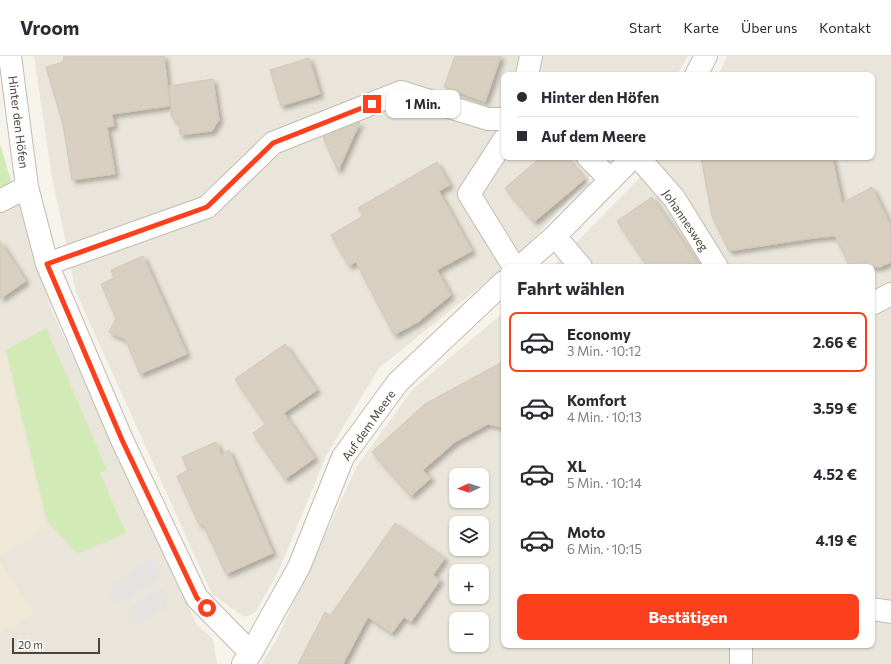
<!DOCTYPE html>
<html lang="de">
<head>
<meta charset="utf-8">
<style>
  body { margin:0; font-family:Commissioner,sans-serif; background:#f2f2f3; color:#2b2b33; height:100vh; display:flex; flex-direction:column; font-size:15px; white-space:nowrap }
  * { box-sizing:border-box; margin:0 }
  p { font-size:13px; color:#7c7c81 }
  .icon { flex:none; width:22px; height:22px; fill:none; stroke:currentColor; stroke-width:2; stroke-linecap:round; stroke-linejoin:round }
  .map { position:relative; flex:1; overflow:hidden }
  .sheet { position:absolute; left:501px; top:208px; width:374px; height:384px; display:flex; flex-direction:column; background:#fff; border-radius:8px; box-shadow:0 1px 3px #0004 }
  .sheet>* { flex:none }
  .guide { position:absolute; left:501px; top:16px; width:374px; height:88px; border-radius:8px; box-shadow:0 1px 3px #0004; display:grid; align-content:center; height:88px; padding:0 16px; background:#fff }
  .needle { width:26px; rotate:267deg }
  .buttons { position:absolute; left:449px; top:412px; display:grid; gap:8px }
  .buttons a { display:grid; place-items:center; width:40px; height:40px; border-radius:8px; background:#fff; box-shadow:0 1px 3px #0004; font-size:20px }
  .scale { position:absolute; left:12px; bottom:10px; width:88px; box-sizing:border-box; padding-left:4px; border:2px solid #4b4439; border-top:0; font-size:11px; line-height:14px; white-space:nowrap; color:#4b4439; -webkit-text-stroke:3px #fff; paint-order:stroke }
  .end { position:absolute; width:18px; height:18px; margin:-9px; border:5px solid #fc3f1d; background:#fff; box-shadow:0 0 0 2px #fff }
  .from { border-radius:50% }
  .bubble { position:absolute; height:28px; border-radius:8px; background:#fff; box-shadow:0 1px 3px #0004; font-size:13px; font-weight:700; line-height:28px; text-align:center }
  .guide b { display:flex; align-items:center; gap:14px; height:38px; font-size:15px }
  .guide b+b { border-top:1px solid #e1e1e2 }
  .guide i { width:10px; height:10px; background:#2b2b33 }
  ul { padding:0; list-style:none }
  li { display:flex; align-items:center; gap:12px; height:60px; margin:0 8px 6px; padding:0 8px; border:2px solid transparent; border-radius:8px }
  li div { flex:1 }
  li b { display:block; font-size:15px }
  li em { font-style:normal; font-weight:700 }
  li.selected { border-color:#fc3f1d }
  li>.icon { width:36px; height:36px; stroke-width:1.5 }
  h2 { padding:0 16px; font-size:18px; line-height:48px }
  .cta { display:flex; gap:8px; margin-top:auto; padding:8px 16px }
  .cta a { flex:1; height:46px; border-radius:8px; background:#fc3f1d; color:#fff; font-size:16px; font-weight:700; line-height:46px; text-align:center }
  header { display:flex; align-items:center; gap:24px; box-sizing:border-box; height:56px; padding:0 20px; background:#fff; border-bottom:1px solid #e1e1e2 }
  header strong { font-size:19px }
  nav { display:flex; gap:22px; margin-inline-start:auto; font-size:14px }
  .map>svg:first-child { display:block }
  .residential { fill:#eae5da; fill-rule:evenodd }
  .education { fill:#efe8d6 }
  .green { fill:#d2eab5 }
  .parking { fill:#e5e3e0 }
  .building { fill:#d8cfc1; stroke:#d3c7b4; filter:url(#shadow) }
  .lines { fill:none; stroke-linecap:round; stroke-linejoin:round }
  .minor-casing { stroke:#c2bbae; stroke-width:24 }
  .minor { stroke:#fff; stroke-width:22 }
  .route { stroke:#fc3f1d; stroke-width:5 }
  .labels { text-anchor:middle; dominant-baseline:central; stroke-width:4; stroke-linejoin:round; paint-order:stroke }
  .street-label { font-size:12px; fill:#4b4439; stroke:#fff }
</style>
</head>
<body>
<header>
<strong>Vroom</strong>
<nav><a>Start</a><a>Karte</a><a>Über uns</a><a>Kontakt</a></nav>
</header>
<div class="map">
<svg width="891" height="608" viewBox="0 0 891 608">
  <defs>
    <filter id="shadow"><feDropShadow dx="3.5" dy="3.5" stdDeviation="2" flood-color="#0004"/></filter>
  </defs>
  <rect width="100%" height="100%" fill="#f6f3ec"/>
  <path class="residential" d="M34,0H688L677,19H504V101H608L517,201L379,312L327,398L279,514L255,557L244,561L212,538L76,236L52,121Z
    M727,0H891V608H261L276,585L357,410L413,333L504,256V589H872V211H552L660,101H872V19H718ZM456,419H482V445H456ZM456,467H482V493H456ZM456,515H482V541H456ZM456,563H482V589H456Z
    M18,132L51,253L197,569L213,583L217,608H0V141Z"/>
  <path class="education" d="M5,296L46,471L0,501V299Z
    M0,505L34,558L0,578Z"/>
  <path class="green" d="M0,88L13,131L0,137Z
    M46,272L107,414L100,417L126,477L78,498L47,465L6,294Z"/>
  <path class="parking" d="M154,500L157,524L125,544L111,548V530Z
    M163,531L166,552L133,572L132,549Z"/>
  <path class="building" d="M64,0H164L170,50L112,58L114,70L107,71L115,118L72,124L63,68L46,11L63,6Z
    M455,0H501L485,46L444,31Z
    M309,2L320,38L281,50L270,14Z
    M213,23L219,64L212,75L180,79L179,67L172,62L169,30Z
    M360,66L338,115L323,81Z
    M541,101H566L585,123L534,166L505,132Z
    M701,101H832L842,147L872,131L891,170V206L880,211H850L835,180L814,182L729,195L712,160Z
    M437,106L450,129L439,135L472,195L437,214L451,239L418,266L394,279L356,206L349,210L331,179L363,160L358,152Z
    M652,141L700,211H648L617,165Z
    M0,185L26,225L0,243Z
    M143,200L187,298L140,318L126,284L109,276L116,262L101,228L114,222L111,214Z
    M285,288L317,334L284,357L315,402L285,423L253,377L266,368L235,323Z
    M504,305V372L488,368L455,386L423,414L431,422L411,440L372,396L425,348Z
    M216,386L222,399L229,394L273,497L226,518L203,468L200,470L177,420L188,414L182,401Z
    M395,467L445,502L433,519L440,524L411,566L404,561L392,577L368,561L343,608H298L325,556L330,560Z"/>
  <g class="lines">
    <defs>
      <path id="minor" d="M10,0L27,131L47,208L122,384L197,542L251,597
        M527,19L531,0
        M696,19L706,0
        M504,84L469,138L514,211
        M588,101L611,124
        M638,101L674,142L717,211
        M0,145L27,131
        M555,180L581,211
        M47,208L207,151L273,87L401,36L488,63H504
        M520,211L555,180L633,101
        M872,248L891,238
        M872,553L891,556
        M243,608L251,597L299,511L343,401L398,326L504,226
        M741,608V589"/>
    </defs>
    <use href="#minor" class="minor-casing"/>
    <use href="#minor" class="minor"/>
  </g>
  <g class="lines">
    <path class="route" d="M207,552L197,542L122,384L47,208L207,151L273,87L372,48"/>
  </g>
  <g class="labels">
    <g class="street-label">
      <text transform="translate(19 66) rotate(83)">Hinter den Höfen</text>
      <text transform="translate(686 164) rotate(56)">Johannesweg</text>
      <text transform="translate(368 369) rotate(-55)">Auf dem Meere</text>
    </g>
  </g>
</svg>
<div class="buttons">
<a><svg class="needle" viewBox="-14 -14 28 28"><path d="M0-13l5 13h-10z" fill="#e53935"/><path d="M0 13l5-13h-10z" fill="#7c7c81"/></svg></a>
<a><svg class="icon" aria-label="layers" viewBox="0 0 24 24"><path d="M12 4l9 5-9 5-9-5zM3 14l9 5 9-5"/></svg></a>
<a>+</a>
<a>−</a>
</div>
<div class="scale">20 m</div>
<i class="end from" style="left:207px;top:552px"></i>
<i class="end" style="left:372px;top:48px"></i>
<div class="bubble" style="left:386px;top:34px;width:74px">1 Min.</div>
<div class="guide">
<b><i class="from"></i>Hinter den Höfen</b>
<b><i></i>Auf dem Meere</b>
</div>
<section class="sheet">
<h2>Fahrt wählen</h2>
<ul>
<li class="selected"><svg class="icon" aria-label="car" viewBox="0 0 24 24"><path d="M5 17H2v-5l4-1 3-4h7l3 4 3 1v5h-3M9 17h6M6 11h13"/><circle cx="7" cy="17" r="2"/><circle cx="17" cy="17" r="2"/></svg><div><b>Economy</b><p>3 Min. · 10:12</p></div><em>2.66 €</em></li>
<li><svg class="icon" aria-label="car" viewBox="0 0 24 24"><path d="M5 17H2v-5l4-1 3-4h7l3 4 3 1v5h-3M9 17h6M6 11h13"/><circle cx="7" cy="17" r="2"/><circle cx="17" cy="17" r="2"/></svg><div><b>Komfort</b><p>4 Min. · 10:13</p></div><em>3.59 €</em></li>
<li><svg class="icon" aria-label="car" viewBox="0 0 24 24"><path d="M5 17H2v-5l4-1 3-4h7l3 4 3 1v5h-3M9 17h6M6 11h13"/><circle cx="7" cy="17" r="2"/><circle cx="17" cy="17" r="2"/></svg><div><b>XL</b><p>5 Min. · 10:14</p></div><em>4.52 €</em></li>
<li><svg class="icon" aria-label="car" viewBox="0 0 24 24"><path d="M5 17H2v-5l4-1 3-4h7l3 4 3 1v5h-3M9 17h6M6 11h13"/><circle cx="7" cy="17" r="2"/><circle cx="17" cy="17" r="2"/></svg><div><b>Moto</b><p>6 Min. · 10:15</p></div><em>4.19 €</em></li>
</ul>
<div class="cta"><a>Bestätigen</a></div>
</section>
</div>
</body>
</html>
